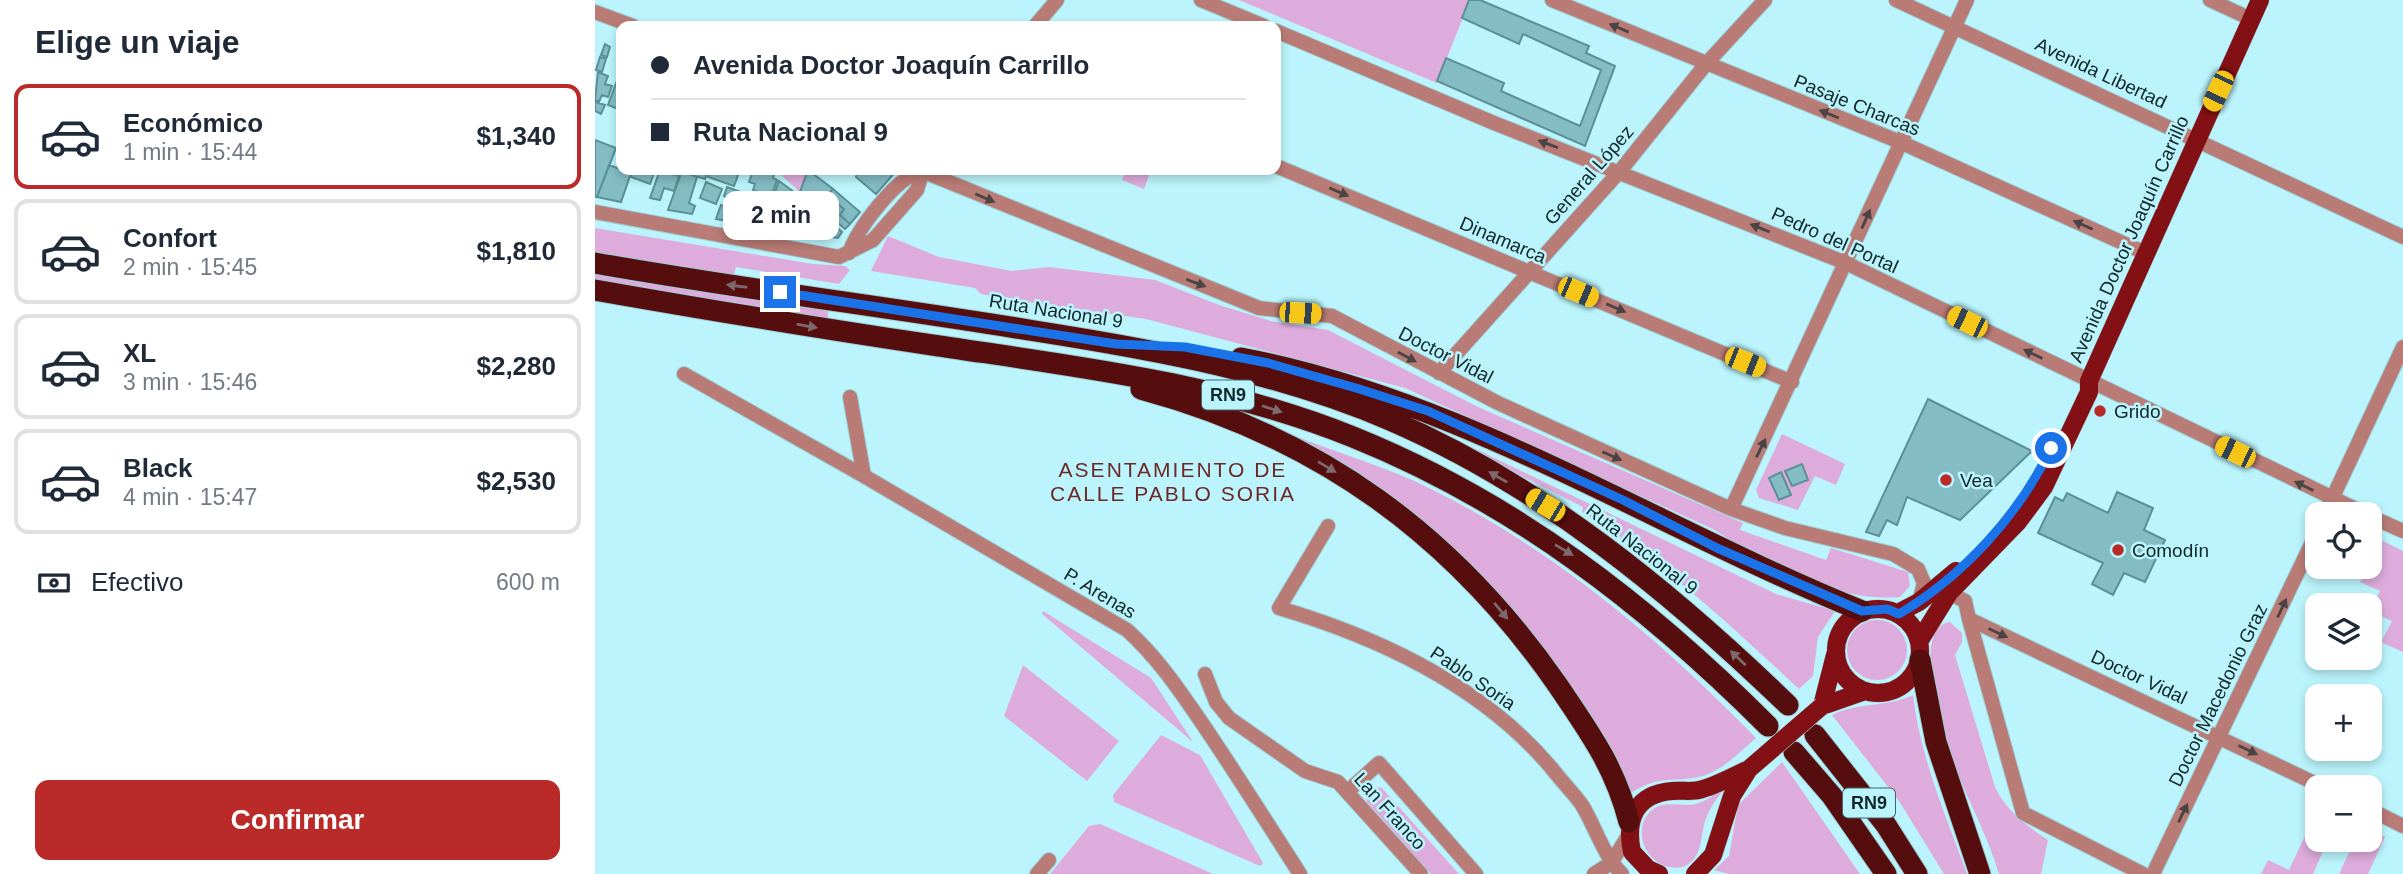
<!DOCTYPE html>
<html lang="es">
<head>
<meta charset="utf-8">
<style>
  body { margin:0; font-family:Arial,sans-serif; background:#f6f6f7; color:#1f2937; height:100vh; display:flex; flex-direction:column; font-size:26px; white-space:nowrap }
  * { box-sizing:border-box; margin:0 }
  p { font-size:23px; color:#747a83 }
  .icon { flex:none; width:38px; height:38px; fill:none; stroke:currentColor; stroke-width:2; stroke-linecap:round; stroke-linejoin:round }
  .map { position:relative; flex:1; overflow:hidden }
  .sheet { display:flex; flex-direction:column; background:#fff; width:595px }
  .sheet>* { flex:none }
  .top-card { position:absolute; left:21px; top:21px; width:665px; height:154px; border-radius:14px; box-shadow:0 4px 10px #0003; display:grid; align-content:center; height:154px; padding:0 35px; background:#fff }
  .tools { position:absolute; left:1710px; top:502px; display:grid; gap:14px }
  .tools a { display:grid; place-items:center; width:77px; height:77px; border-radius:14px; background:#fff; box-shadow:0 4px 10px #0003; font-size:35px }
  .end { position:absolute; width:32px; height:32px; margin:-16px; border:9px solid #1a73e8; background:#fff; box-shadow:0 0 0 4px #fff }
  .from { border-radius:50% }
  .bubble { position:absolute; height:49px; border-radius:14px; background:#fff; box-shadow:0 4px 10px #0003; font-size:23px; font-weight:700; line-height:49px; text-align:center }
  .car { position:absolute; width:21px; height:42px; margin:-21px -10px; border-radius:9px; box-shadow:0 0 5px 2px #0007; background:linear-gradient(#f5c518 24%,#345 0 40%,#f5c518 0 76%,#345 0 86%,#f5c518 0) }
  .top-card b { display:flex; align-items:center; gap:24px; height:66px; font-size:26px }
  .top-card b+b { border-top:2px solid #e0e1e3 }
  .top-card i { width:18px; height:18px; background:#1f2937 }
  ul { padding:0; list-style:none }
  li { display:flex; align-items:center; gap:21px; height:105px; margin:0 14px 10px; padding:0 21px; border:4px solid #e0e1e3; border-radius:14px }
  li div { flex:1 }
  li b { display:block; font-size:26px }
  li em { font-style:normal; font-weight:700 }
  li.selected { border-color:#b92a29 }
  li>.icon { width:63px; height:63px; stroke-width:1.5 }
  h2 { padding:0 35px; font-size:32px; line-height:84px }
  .pay { display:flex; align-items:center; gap:18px; height:77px; padding:0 35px; font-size:26px }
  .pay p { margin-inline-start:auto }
  .action { display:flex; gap:14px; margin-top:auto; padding:14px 35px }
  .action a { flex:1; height:80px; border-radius:14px; background:#b92a29; color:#fff; font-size:28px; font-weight:700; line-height:80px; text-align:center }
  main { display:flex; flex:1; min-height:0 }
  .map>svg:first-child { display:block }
  .green { fill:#ddacdd }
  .building { fill:#84bcc4; stroke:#599097; stroke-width:2 }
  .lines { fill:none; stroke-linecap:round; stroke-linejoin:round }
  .minor-casing { stroke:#9ccfd6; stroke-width:16 }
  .primary-casing { stroke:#9ccfd6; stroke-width:19 }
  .motorway-casing { stroke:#9ccfd6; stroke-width:23 }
  .minor { stroke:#b97b75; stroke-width:14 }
  .primary { stroke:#831014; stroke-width:18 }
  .motorway { stroke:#560d0d; stroke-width:21 }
  .primary-bridge-casing { stroke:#9ccfd6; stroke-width:19; stroke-linecap:butt }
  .primary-bridge { stroke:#831014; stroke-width:18 }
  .oneway { fill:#4b4444 }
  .oneway2 { fill:#7e696d }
  .route { stroke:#1a73e8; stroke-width:9 }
  .poi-dot { fill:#b92a29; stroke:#bbf4fc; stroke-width:2.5 }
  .labels { text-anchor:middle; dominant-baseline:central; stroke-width:5; stroke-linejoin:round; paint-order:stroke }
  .shield { fill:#bbf4fc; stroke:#436469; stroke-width:2 }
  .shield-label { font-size:18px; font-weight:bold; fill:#10272a }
  .street-label { font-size:19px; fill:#10272a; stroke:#bbf4fc }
  .poi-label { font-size:19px; fill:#10272a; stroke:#bbf4fc; text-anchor:start }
  .neighbourhood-label { font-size:21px; letter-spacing:2px; fill:#6e2824; stroke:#bbf4fc }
</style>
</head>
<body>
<main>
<section class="sheet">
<h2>Elige un viaje</h2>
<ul>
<li class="selected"><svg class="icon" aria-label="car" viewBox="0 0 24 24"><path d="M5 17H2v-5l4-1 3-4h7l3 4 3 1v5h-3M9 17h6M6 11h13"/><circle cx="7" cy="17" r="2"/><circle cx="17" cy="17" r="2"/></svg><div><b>Económico</b><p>1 min · 15:44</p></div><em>$1,340</em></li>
<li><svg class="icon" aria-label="car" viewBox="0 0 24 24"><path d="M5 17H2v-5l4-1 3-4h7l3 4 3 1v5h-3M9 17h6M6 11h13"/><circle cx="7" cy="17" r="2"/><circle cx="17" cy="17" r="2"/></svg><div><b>Confort</b><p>2 min · 15:45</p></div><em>$1,810</em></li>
<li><svg class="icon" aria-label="car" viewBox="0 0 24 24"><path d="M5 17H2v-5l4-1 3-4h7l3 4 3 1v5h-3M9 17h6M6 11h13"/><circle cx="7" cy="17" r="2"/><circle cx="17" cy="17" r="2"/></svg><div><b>XL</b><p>3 min · 15:46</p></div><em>$2,280</em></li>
<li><svg class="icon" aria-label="car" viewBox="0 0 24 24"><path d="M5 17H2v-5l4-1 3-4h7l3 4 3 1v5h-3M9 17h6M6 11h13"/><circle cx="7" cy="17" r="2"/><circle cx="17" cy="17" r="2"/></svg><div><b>Black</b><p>4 min · 15:47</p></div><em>$2,530</em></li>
</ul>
<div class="pay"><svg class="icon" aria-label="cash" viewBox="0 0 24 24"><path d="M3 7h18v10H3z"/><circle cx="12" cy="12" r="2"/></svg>Efectivo<p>600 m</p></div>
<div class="action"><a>Confirmar</a></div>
</section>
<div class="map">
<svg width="1808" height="874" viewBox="0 0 1808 874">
  <rect width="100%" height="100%" fill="#bbf4fc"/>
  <path class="green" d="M644,0H875L842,83Z
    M188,170H213L205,192L186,175Z
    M531,170H556L549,189L527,180Z
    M0,228L218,264L250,266L255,270L244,284L141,267L138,277L0,253Z
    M293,236L344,257L417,271L454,267L560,280L624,305L676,321L733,330L883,407L1148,523L1145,530L1231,560L1236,548L1313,572L1315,586L1305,597C1250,601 1219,581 1173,558C1154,549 1137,542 1120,530L810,388L551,319L432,302L386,294L380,288L276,271Z
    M0,274L233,311V318L0,281Z
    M848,433L1181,594L1240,611L1223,637L1218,676L1204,689C1134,624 1069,563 987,512L988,507L859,442Z
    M1187,434L1250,464L1241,485L1220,476L1203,510L1164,498L1161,490Z
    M697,435C743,453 792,467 836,489C958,549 1067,641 1161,738C1146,751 1128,770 1108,776C1076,784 1067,773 1034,794L967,679L757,472Z
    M1784,539L1808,551V652L1786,642L1797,621L1775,611L1785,591L1765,582L1774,567Z
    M448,611L556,678L598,742L447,614Z
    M1252 650a30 30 0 1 1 60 0a30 30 0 1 1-60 0Z
    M1355,622L1367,633V642L1360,655L1400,787C1411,811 1432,826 1453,840L1446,874H1404C1390,827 1364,785 1350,739C1342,716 1319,626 1355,622Z
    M428,665L524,741L492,781L409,716Z
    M1318,695C1325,757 1351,816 1372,874H1349L1304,801L1237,715C1266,701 1291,708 1318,695Z
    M566,735L605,755L668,863L665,866L519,802L518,795Z
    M1187,762L1265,874H1134L1119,870L1134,856L1143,805Z
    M781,787L787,788L864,874H836L772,802L771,796Z
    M1129,789C1123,797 1116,806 1112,816C1104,834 1110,858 1088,867C1054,874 1032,830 1058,809C1070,800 1087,807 1100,804C1110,802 1120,794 1129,789Z
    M1722,810V840H1733L1718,874H1666L1673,860L1694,870Z
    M505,824L618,874H455L494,826Z
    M1775,829L1790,837L1773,874H1744L1760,840H1774Z"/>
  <path class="building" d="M874,0H885L994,46L991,53L1020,66L990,146L842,81L851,58L909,83L906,91L985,126L1006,70L928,34L924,44L867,18Z
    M10,44L15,47L12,57L6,55Z
    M5,57L11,59L7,72L1,70Z
    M26,70V110L13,105Z
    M3,72L13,76L10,84L17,86L13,97L7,95L4,102L0,100Z
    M0,102L10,105L6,114L0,111Z
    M0,140L21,148L2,197H0Z
    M14,165L36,173L26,202L2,197Z
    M39,170H60L55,184L36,177Z
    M65,170H75L74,173L84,176L79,191L69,188L65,200L55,198Z
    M99,170H113L110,179L97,175Z
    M116,170H145L139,186L113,177Z
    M169,170H186L184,174L180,172L178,178L182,180L176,197L158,190L160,184L154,182L158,171L168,174Z
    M213,170L238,189L223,206L205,192Z
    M263,170H302L281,194L261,177Z
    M87,171L102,177L94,203L100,206L97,214L73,210Z
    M184,181L203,195L191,211L177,200Z
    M111,182L127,189L121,204L105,198Z
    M132,187L154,195L150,208L129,196Z
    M238,189L265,212L255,224L245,215L249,209L232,196Z
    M154,195L176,203L172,216L150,208Z
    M203,195L216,205L203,221L191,211Z
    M232,196L249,209L245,215L255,224L250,229L223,206Z
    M177,200L207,225L201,231L169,227Z
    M126,205L147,215L144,223L121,219Z
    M216,205L226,214L213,230L203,221Z
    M226,214L247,232L243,238L217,234L213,230Z
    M161,217L171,219L169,227L159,225Z
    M1333,399L1437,451L1365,520L1312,497L1302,525L1292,520L1284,536L1271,532Z
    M1207,464L1213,480L1197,486L1190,471Z
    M1186,472L1196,495L1184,500L1174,478Z
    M1522,492L1558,508L1549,530L1570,540L1550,582L1529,573L1518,595L1497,584L1508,563L1443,533L1460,497L1468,501L1472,493L1513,513Z"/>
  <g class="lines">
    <defs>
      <path id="minor" d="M606,0L669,26
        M957,0L1305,142L1550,253
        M1301,0L1808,237
        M1615,0L1656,19
        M0,12L38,26
        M440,26L462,0
        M681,31L899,123L1251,263L1771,514
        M681,166L1197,382
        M327,171L664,308L737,316L903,403L1136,509L1190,528L1298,554L1323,569L1329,583L1324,602
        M0,212L244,257L278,240L322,190L328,170
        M254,253C263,228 301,177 327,171
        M844,373L1025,171L1111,64L1170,0
        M89,374L269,476
        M255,397L269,476L532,630C563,658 585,691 609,726C642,775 673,824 705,874
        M1136,509L1372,0
        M1730,514L1808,347
        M1774,516L1808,531
        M733,526L684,608C789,639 894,689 963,776C971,786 980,795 987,805C1001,828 1008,855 1027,874
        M1354,593L1370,601L1374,619L1730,788
        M1374,619L1428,813L1548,874
        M610,674L621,702L634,718L710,771L743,782L826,874
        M752,792L784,763L881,874
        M1774,809L1808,826
        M442,874L454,860
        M999,874L1016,863L1033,836
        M1558,874L1722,532"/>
      <path id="primary" d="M1241 651a42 42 0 1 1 84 0a42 42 0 1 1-84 0Z
        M1303,613L1324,602L1361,571
        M1325,640L1354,593L1423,522L1449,487L1494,392V381L1665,0
        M1227,706L1240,655
        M1227,706L1270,691
        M1064,874L1053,869L1037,852C1030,819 1041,794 1077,791C1086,790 1095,792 1104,790C1121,786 1138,776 1154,769
        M1100,874L1118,855L1137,796L1154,769"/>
      <path id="motorway" d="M0,263C146,289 294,307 440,331C561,350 683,372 795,420C946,485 1076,592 1193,705
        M0,290C114,310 229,329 344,346C485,367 624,383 758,437C919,502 1051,604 1173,726
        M646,358C868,400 1060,527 1267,611
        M546,389C724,437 859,535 964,687C995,733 1020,767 1034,822
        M1325,660L1341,742L1385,874
        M1220,735L1291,825L1322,874
        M1199,752L1237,796L1291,874"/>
    </defs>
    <use href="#minor" class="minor-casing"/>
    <use href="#primary" class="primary-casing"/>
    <use href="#motorway" class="motorway-casing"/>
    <use href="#minor" class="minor"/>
    <use href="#primary" class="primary"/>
    <use href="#motorway" class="motorway"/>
    <defs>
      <path id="primary-bridge" d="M1154,769L1227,706"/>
    </defs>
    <use href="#primary-bridge" class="primary-bridge-casing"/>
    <use href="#primary-bridge" class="primary-bridge"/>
  </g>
  <defs><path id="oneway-solid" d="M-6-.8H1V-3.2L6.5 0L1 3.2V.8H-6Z" transform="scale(1.75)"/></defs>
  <g class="oneway">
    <use href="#oneway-solid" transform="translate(1024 28) rotate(-157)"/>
    <use href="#oneway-solid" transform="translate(1234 114) rotate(-158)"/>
    <use href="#oneway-solid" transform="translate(953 144) rotate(-159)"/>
    <use href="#oneway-solid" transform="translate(744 192) rotate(23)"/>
    <use href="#oneway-solid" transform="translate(390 198) rotate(23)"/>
    <use href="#oneway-solid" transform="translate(1271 219) rotate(-66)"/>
    <use href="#oneway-solid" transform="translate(1488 225) rotate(-156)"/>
    <use href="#oneway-solid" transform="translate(1165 228) rotate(-158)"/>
    <use href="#oneway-solid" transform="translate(601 283) rotate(21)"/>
    <use href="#oneway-solid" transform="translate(1021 308) rotate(23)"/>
    <use href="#oneway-solid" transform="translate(1438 354) rotate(-154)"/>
    <use href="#oneway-solid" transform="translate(812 357) rotate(28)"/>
    <use href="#oneway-solid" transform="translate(1166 448) rotate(-64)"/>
    <use href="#oneway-solid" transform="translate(1017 456) rotate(24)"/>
    <use href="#oneway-solid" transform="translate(1709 486) rotate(-154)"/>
    <use href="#oneway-solid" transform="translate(1687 608) rotate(-65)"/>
    <use href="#oneway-solid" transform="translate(1403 633) rotate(25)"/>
    <use href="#oneway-solid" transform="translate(1653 750) rotate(26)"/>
    <use href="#oneway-solid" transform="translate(1588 813) rotate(-64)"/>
  </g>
  <g class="oneway2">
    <use href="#oneway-solid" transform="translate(142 286) rotate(-172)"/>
    <use href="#oneway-solid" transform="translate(212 326) rotate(10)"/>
    <use href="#oneway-solid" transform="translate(677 409) rotate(18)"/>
    <use href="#oneway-solid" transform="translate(732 467) rotate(31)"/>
    <use href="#oneway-solid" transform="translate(903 477) rotate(-150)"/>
    <use href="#oneway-solid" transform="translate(969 550) rotate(31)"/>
    <use href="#oneway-solid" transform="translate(906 611) rotate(50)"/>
    <use href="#oneway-solid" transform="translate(1143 658) rotate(-137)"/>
  </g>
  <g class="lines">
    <path class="route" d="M185,292L521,344L590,347L673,363L761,388L833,411L1028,500L1122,548L1267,611L1292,609L1304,614C1368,576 1424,515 1456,448"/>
  </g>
  <g class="poi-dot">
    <circle cx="1505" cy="411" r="7"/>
    <circle cx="1351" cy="480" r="7"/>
    <circle cx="1523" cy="550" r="7"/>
  </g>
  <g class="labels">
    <g class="shield">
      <rect x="607" y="380.5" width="52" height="29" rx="5"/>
      <rect x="1248" y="788.5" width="52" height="29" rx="5"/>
    </g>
    <g class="shield-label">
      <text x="633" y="395">RN9</text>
      <text x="1274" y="803">RN9</text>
    </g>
    <g class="street-label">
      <text transform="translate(1506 73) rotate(25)">Avenida Libertad</text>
      <text transform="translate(1262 105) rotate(22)">Pasaje Charcas</text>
      <text transform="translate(994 175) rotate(-49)">General López</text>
      <text transform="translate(1534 239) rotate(-66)">Avenida Doctor Joaquín Carrillo</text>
      <text transform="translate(908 240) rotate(23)">Dinamarca</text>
      <text transform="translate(1240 240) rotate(24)">Pedro del Portal</text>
      <text transform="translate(461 311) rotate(9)">Ruta Nacional 9</text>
      <text transform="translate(851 355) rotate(27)">Doctor Vidal</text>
      <text transform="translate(1047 549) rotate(38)">Ruta Nacional 9</text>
      <text transform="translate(505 593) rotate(31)">P. Arenas</text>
      <text transform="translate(1544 677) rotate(25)">Doctor Vidal</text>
      <text transform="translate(878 678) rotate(34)">Pablo Soria</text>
      <text transform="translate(1623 695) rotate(-64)">Doctor Macedonio Graz</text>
      <text transform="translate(795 811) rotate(48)">Lan Franco</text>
    </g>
    <g class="poi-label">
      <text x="1519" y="411">Grido</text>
      <text x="1365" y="480">Vea</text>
      <text x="1537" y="550">Comodín</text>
    </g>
    <g class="neighbourhood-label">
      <text x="578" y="469">ASENTAMIENTO DE<tspan x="578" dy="24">CALLE PABLO SORIA</tspan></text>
    </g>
  </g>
</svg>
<div class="tools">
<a><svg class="icon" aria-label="locate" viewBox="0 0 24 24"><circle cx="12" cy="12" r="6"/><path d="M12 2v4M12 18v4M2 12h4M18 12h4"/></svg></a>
<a><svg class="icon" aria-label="layers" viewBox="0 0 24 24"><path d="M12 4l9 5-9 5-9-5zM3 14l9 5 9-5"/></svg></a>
<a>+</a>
<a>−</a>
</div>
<i class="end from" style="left:1456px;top:448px"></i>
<i class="end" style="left:185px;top:292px"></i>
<div class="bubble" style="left:128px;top:191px;width:116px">2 min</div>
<i class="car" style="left:1623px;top:91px;rotate:205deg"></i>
<i class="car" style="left:983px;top:292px;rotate:113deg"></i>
<i class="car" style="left:705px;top:313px;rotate:93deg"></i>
<i class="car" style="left:1372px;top:322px;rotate:296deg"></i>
<i class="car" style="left:1150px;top:362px;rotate:112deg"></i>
<i class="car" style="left:1640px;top:452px;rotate:296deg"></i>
<i class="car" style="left:950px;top:505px;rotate:301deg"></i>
<div class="top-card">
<b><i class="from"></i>Avenida Doctor Joaquín Carrillo</b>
<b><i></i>Ruta Nacional 9</b>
</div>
</div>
</main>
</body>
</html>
